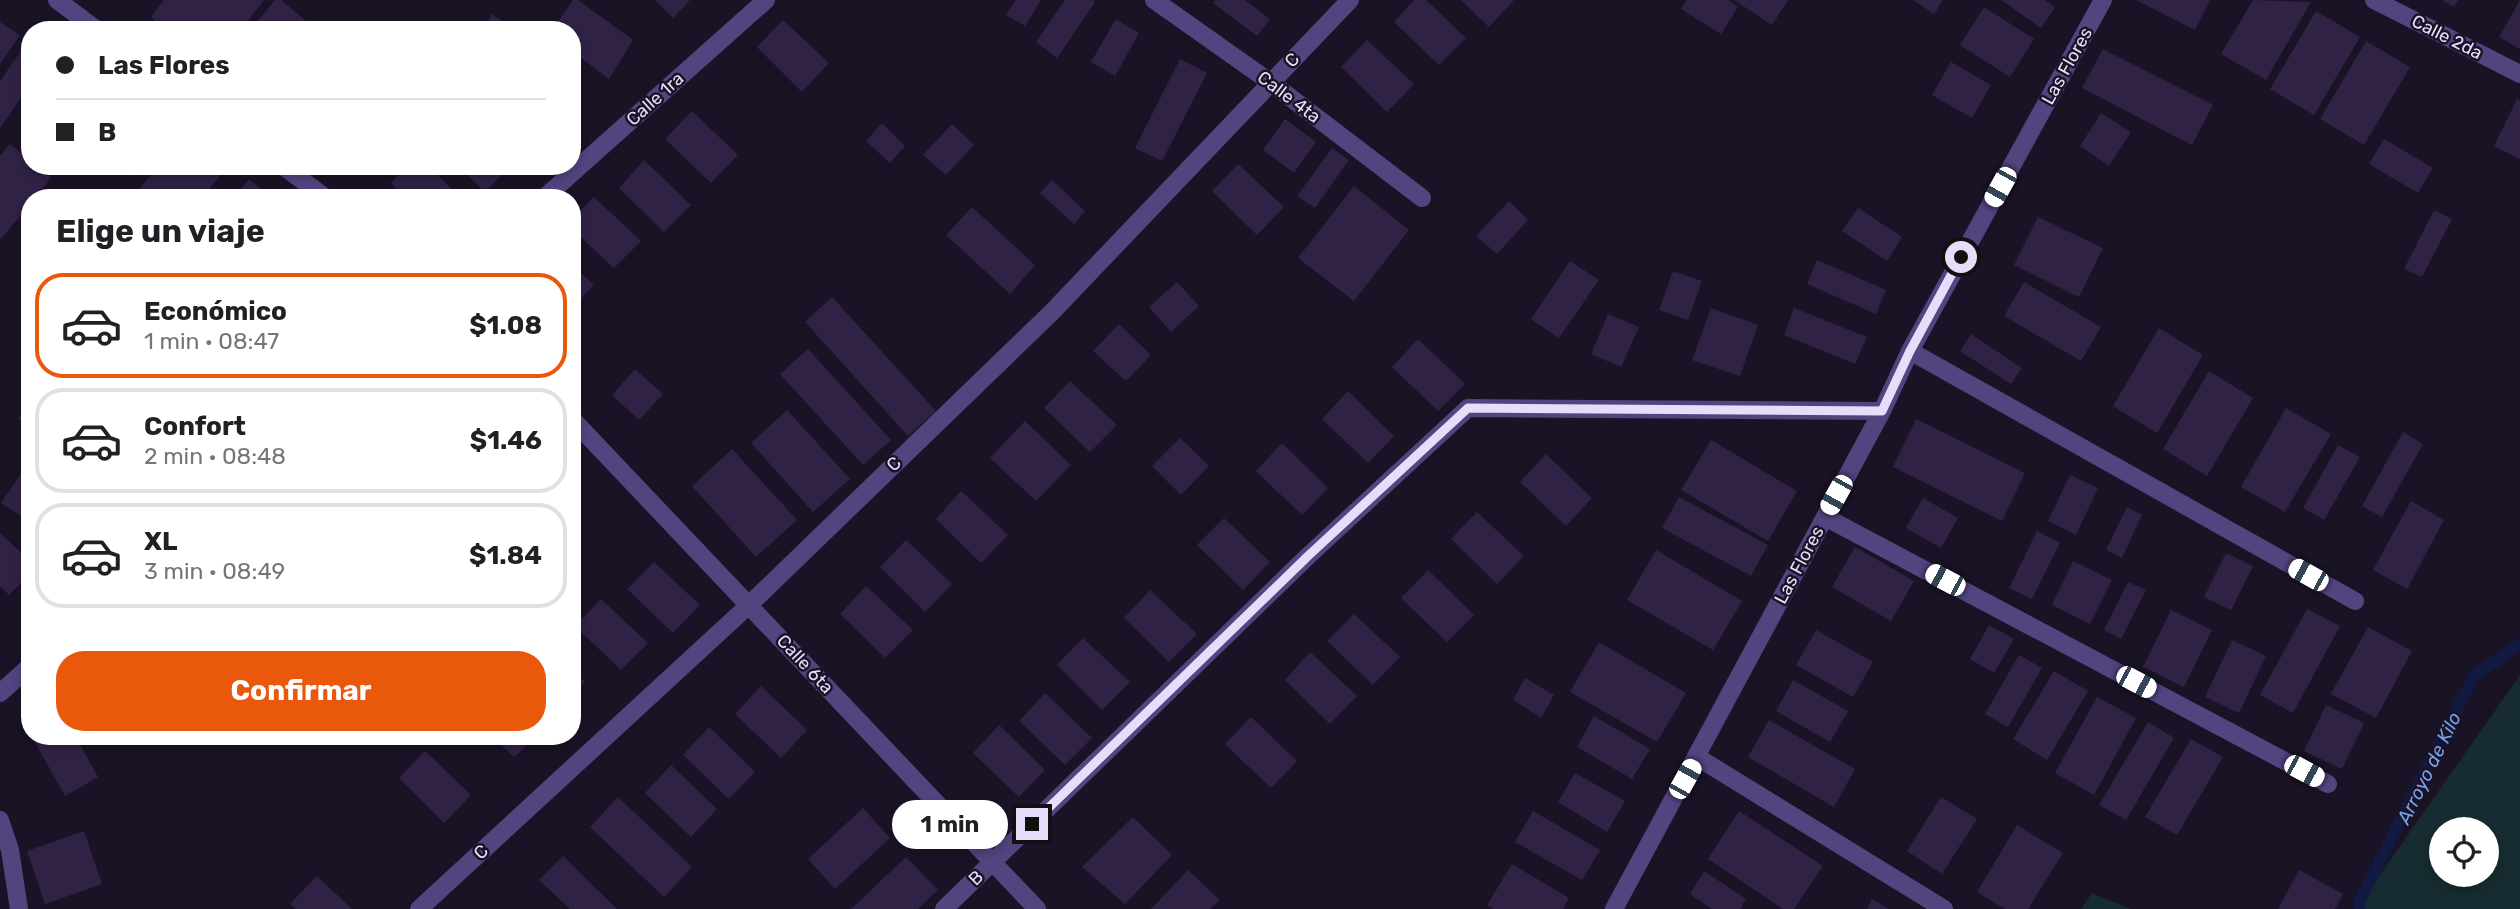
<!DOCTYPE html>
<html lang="es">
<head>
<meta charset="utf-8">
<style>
  body { margin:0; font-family:Rubik,sans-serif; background:#f6f6f6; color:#202124; height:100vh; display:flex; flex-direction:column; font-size:26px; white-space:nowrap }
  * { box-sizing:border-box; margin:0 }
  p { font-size:23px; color:#757577 }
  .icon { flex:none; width:38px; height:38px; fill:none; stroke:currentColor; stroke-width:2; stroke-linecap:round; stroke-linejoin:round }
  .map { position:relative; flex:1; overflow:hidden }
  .details { position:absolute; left:21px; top:189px; width:560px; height:556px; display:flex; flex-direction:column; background:#fff; border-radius:28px; box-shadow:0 4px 10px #0003 }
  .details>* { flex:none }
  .top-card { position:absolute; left:21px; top:21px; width:560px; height:154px; border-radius:28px; box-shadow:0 4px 10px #0003; display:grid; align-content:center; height:154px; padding:0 35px; background:#fff }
  .fabs { position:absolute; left:2429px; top:817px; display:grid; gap:14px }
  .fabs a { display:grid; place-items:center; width:70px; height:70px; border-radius:50%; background:#fff; box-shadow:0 4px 10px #0003; font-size:35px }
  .end { position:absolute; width:32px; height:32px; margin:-16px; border:9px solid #e6ddfb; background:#111; box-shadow:0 0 0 4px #111 }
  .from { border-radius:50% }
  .bubble { position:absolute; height:49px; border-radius:24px; background:#fff; box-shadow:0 4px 10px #0003; font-size:23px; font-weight:700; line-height:49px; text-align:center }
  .car { position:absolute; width:21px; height:42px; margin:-21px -10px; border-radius:9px; box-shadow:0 0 5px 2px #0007; background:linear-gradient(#fff 24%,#345 0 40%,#fff 0 76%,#345 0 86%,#fff 0) }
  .top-card b { display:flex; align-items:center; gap:24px; height:66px; font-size:26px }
  .top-card b+b { border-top:2px solid #e0e0e0 }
  .top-card i { width:18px; height:18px; background:#202124 }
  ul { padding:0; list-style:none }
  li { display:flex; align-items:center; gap:21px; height:105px; margin:0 14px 10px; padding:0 21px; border:4px solid #e0e0e0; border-radius:28px }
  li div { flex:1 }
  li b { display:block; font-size:26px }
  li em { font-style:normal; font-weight:700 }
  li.selected { border-color:#ea580c }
  li>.icon { width:63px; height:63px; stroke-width:1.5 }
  h2 { padding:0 35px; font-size:32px; line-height:84px }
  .action { display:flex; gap:14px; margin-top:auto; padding:14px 35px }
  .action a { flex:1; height:80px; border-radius:28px; background:#ea580c; color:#fff; font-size:28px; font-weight:700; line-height:80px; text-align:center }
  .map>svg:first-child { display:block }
  .green { fill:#172c30; fill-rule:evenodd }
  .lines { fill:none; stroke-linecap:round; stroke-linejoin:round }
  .stream { stroke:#121a41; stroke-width:12 }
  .building { fill:#302245 }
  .minor { stroke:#52447f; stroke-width:18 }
  .route { stroke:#e6ddfb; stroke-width:9 }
  .labels { text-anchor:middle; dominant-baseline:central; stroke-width:5; stroke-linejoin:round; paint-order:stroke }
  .street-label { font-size:18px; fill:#e6ddfb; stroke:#1a1326 }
  .water-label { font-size:19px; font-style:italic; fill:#78a1ed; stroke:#1a1326 }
</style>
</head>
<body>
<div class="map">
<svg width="2520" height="909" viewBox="0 0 2520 909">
  <rect width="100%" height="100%" fill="#1a1326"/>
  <path class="green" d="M2520,675V909H2356ZM2441,830H2487V875H2441Z
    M2092,893L2131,909H2081Z"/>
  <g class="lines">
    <path class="stream" d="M2359,909L2360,900L2474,676L2520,644"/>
  </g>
  <path class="building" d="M164,0H264L241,30H167L151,17Z
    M275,0H281L317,30H250Z
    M573,0H578L633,40L609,79L572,51V30H552Z
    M655,0H690L673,18Z
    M1016,0H1041L1025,26L1006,15Z
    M1065,0H1093L1095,2L1057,58L1036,42Z
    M1215,0H1245L1270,19L1257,36L1213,3Z
    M1414,0H1426L1466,38L1439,65L1394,22Z
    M1461,0H1514L1489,27Z
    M1687,0H1728L1738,7L1721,34L1681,9Z
    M1734,0H1788L1772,25Z
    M1913,0H1943L1934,14Z
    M2001,0H2045L2055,7L2041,28Z
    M2136,0H2210L2195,30Z
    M2253,0L2311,2L2266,80L2221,54Z
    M2442,0H2458L2454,7Z
    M2520,0V49L2499,37Z
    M1984,7L2034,39L2010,77L1960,45Z
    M2316,11L2360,37L2314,115L2270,89Z
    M492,14L514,30H483Z
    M1116,19L1139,33L1115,76L1091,62Z
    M783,20L829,63L802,92L757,47Z
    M0,22L20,35L0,64Z
    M1367,40L1414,84L1387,112L1341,67Z
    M28,41L30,42V85L0,128V81Z
    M2366,41L2410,67L2364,145L2320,119Z
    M2103,49L2213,105L2192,145L2082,88Z
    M1180,59L1207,73L1162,161L1135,148Z
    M1951,62L1991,85L1972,118L1932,95Z
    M2517,99L2520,100V159L2494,146Z
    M692,111L738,155L711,183L665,139Z
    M2101,113L2131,132L2109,166L2080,146Z
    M1285,119L1316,142L1294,173L1263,150Z
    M882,123L905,146L890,163L866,141Z
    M952,124L974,145L946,175L923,155Z
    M2384,139L2433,168L2418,193L2369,164Z
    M10,144L30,160V166H37L51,178L35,198H30V204L0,240V156Z
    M1332,148L1349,160L1315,208L1297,196Z
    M644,160L691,205L664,232L619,188Z
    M1238,164L1284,207L1257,235L1212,191Z
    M116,166H137L130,176Z
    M158,166H219L224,171L202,198H132Z
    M407,166H428L461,198H405L391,183Z
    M458,166H510L485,192Z
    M249,179L272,198H234Z
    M1052,180L1085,211L1074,224L1040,193Z
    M1354,186L1409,230L1354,301L1298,258Z
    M594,197L641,241L614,268L572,229V219Z
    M1509,201L1528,220L1497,254L1476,236Z
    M972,207L1035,265L1010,294L946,235Z
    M1858,208L1902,237L1887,261L1842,231Z
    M2434,210L2452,219L2422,277L2404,269Z
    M2038,217L2103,248L2079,297L2014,265Z
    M1817,260L1886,290L1876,314L1807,284Z
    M1570,261L1599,280L1559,338L1531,319Z
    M572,265L594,285L572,308Z
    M1673,271L1702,281L1688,320L1659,310Z
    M1177,282L1199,306L1171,332L1149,307Z
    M2024,282L2101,327L2081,361L2004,316Z
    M832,297L936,411L908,436L805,322Z
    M1711,308L1758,325L1740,376L1692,360Z
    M1794,308L1867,337L1855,364L1784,335Z
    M1608,314L1639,327L1621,367L1591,354Z
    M1119,324L1151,355L1126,381L1093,351Z
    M2159,328L2203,355L2157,433L2113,406Z
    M1971,334L2022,368L2011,384L1960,351Z
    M1418,339L1465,384L1438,411L1392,367Z
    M808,349L891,440L863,465L780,374Z
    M635,369L663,394L639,420L612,395Z
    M2209,371L2253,398L2207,476L2163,449Z
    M1070,381L1117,425L1090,452L1044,408Z
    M1348,391L1394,436L1368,463L1322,419Z
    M30,401V427L18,419Z
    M2286,408L2331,434L2285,512L2241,487Z
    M787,410L850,479L813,512L751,443Z
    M1916,419L2025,473L2002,521L1893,467Z
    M1025,421L1071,465L1036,501L990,458Z
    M2403,432L2423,444L2382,517L2362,506Z
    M1180,438L1209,466L1181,495L1152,466Z
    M1711,440L1797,491L1768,541L1681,490Z
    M1282,443L1328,488L1302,515L1256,471Z
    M2338,445L2360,457L2324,520L2303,508Z
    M732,449L797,520L756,557L692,486Z
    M1546,454L1592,498L1566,526L1520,482Z
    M30,460V522L1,503Z
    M2070,475L2098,488L2076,535L2048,521Z
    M961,491L1008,535L981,563L936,519Z
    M1679,497L1768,545L1751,576L1662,528Z
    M1923,498L1958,518L1941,548L1906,528Z
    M2411,501L2444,520L2407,589L2373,570Z
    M2127,507L2142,515L2122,558L2106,550Z
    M1477,512L1524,556L1497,584L1451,539Z
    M1224,518L1270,562L1243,590L1197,545Z
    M2037,531L2060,543L2032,599L2009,588Z
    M0,533L30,561V574L9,595L0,586Z
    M906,540L952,584L925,612L880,567Z
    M1855,547L1914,581L1891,621L1832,587Z
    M1656,550L1742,601L1713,650L1627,600Z
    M2226,553L2253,566L2231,610L2204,597Z
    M2073,561L2112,580L2090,624L2052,605Z
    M654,562L700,605L673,633L627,589Z
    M1428,570L1474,615L1447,642L1401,598Z
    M2128,582L2146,590L2121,639L2104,630Z
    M866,586L913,630L885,658L840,614Z
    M1150,590L1197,634L1169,662L1124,618Z
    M601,599L648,643L621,670L575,626Z
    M2307,609L2340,626L2293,713L2260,695Z
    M2171,610L2212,630L2184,687L2143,667Z
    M1354,614L1400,657L1373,685L1327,641Z
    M1989,625L2014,639L1994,673L1970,659Z
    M2368,627L2412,651L2376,718L2331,694Z
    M1816,630L1873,662L1853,697L1796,665Z
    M1083,638L1130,682L1102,710L1057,665Z
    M2232,640L2266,656L2239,713L2205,697Z
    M1599,642L1686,693L1657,742L1570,692Z
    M1310,652L1357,696L1330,724L1285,680Z
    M2019,655L2042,668L2008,727L1985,714Z
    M572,670L585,682L572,695Z
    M2054,671L2088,691L2047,760L2013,739Z
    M1525,678L1554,695L1541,718L1513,700Z
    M1793,680L1848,711L1830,742L1776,711Z
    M761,686L807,730L781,758L735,714Z
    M1045,693L1092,738L1065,765L1019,721Z
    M2097,697L2136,718L2094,795L2055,773Z
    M2326,705L2364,723L2342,769L2304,751Z
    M30,716V733L23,720Z
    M1594,716L1650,749L1632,779L1577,747Z
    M1251,717L1297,761L1271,788L1225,744Z
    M1769,720L1855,769L1834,807L1748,757Z
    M2148,722L2174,738L2126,820L2099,805Z
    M999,725L1045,770L1019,797L973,753Z
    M709,727L755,772L729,799L683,755Z
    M32,737H76L98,777L65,796Z
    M493,737H535L514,757Z
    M2191,739L2223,757L2177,835L2145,817Z
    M425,751L471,795L444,823L399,778Z
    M671,765L717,809L691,837L645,793Z
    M1575,773L1625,801L1607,832L1558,802Z
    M618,797L692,867L664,897L590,827Z
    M1941,797L1977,819L1942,874L1907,851Z
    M863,808L890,838L835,889L808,859Z
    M1533,811L1600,850L1582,880L1515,842Z
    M1739,811L1823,866L1794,909H1783L1708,859Z
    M1133,817L1172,855L1125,904L1082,867Z
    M2017,825L2063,853L2028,909H2005L1977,892Z
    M84,831L102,884L45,904L27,851Z
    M563,856L617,909H570L539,880Z
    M906,857L938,890L918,909H851Z
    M1512,864L1569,898L1563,909H1493L1487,905Z
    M1188,870L1220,900L1210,909H1151Z
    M2299,870L2343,894L2335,909H2278Z
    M1704,871L1746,899L1740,909H1712L1690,894Z
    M317,876L352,909H296L290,904Z
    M1872,899L1889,909H1867Z"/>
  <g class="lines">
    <path class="minor" d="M57,0L97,30
      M1154,0L1270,82L1422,198
      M2374,0L2520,74
      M283,166L326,198
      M544,198L766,0
      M1910,351L2355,601
      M572,419L1037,909
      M1825,517L2328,784
      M0,693L30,666
      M1697,757L1944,909
      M0,820L10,850L19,909
      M419,909L749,605L1052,312L1350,0
      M944,909L1308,556L1468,408L1882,411
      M1614,909L1882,411L1910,351L2103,0"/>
  </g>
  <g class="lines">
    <path class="route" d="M1032,824L1308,556L1468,408L1882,411L1910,351L1961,257"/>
  </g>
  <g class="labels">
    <g class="street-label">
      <text transform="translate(2447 37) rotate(27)">Calle 2da</text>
      <text transform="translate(1292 60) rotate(-46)">C</text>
      <text transform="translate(2067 66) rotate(-61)">Las Flores</text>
      <text transform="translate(1289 97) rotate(37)">Calle 4ta</text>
      <text transform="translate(655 99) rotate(-42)">Calle 1ra</text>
      <text transform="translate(894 464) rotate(-44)">C</text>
      <text transform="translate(1799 565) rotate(-62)">Las Flores</text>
      <text transform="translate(805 664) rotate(47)">Calle 6ta</text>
      <text transform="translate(481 852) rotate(-43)">C</text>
      <text transform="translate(976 878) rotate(-44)">B</text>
    </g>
    <g class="water-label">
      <text transform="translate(2429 768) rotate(-64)">Arroyo de Kilo</text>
    </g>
  </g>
</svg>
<div class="fabs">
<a><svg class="icon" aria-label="locate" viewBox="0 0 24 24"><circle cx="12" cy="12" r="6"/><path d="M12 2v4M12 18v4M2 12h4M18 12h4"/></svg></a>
</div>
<i class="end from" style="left:1961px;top:257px"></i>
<i class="end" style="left:1032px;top:824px"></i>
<div class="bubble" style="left:892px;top:800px;width:116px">1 min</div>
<i class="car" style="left:2000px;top:187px;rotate:209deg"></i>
<i class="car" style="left:1836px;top:495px;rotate:209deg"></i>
<i class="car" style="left:2308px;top:575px;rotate:299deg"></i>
<i class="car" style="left:1945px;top:580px;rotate:298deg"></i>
<i class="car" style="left:2136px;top:682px;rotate:118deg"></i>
<i class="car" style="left:2304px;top:771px;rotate:118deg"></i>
<i class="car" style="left:1685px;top:779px;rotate:29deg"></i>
<div class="top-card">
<b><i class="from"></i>Las Flores</b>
<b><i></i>B</b>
</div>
<section class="details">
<h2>Elige un viaje</h2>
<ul>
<li class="selected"><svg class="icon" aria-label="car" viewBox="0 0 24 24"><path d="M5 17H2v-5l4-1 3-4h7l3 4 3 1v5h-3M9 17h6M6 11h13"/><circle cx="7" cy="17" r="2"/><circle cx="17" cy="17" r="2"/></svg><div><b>Económico</b><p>1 min · 08:47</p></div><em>$1.08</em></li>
<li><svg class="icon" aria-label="car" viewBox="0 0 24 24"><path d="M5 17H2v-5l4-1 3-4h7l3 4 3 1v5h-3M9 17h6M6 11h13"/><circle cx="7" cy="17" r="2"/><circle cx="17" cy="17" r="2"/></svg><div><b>Confort</b><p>2 min · 08:48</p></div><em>$1.46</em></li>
<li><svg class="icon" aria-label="car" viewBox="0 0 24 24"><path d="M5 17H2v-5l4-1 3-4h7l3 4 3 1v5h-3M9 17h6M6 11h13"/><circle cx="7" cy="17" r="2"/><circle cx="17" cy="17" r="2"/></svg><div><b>XL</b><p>3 min · 08:49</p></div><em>$1.84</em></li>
</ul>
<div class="action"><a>Confirmar</a></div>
</section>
</div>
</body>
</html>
